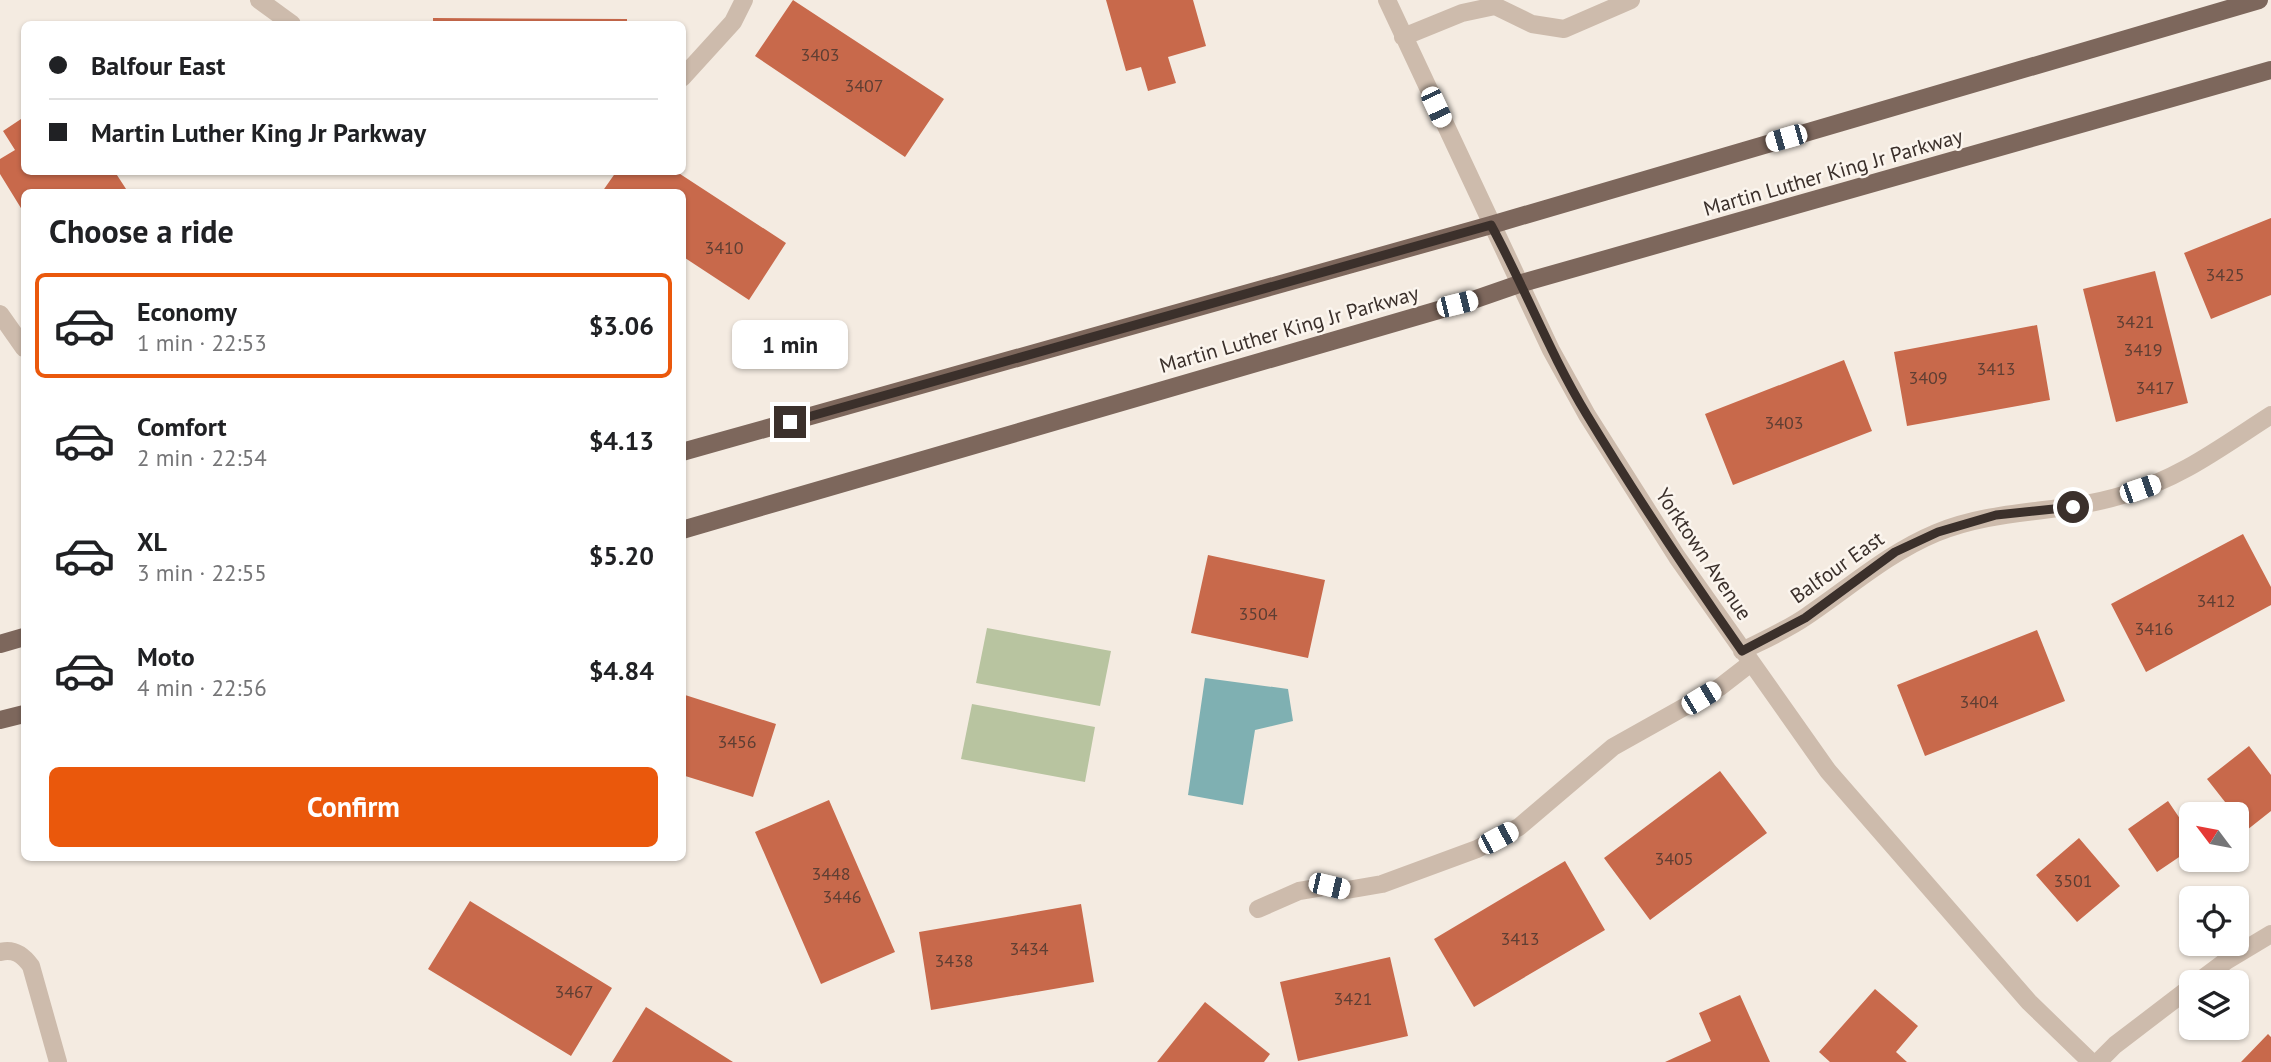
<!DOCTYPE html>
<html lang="en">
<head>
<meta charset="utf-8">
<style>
  body { margin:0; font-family:"PT Sans",sans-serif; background:#f2f2f2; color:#202124; height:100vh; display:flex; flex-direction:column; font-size:26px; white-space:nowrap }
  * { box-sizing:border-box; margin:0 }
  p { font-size:23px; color:#757577 }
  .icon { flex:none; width:38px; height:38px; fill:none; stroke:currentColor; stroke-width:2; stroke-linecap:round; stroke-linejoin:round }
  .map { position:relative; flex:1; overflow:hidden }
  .side { position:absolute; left:21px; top:189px; width:665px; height:672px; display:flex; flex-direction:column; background:#fff; border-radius:10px; box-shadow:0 2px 5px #0004 }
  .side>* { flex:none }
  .hud { position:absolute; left:21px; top:21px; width:665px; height:154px; border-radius:10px; box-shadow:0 2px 5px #0004; display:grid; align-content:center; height:154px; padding:0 28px; background:#fff }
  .needle { width:46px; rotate:302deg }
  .fabs { position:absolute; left:2179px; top:802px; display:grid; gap:14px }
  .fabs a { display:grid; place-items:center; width:70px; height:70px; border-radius:10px; background:#fff; box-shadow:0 2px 5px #0004; font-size:35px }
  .end { position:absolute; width:32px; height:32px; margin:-16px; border:9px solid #3b302b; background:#fff; box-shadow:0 0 0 4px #fff }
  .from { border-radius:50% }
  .bubble { position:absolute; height:49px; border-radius:10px; background:#fff; box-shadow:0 2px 5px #0004; font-size:23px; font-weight:700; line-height:49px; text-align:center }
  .car { position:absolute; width:21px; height:42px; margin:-21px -10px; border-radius:9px; box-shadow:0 0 5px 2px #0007; background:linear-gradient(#fff 24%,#345 0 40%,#fff 0 76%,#345 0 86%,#fff 0) }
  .hud b { display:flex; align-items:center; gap:24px; height:66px; font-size:26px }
  .hud b+b { border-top:2px solid #e0e0e0 }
  .hud i { width:18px; height:18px; background:#202124 }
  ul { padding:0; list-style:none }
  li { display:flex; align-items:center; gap:21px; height:105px; margin:0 14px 10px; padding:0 14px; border:4px solid transparent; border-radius:10px }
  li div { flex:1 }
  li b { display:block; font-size:26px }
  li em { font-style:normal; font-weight:700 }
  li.active { border-color:#ea580c }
  li>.icon { width:63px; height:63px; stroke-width:1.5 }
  h2 { padding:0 28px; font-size:32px; line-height:84px }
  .button { display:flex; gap:14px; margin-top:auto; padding:14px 28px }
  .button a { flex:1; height:80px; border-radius:10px; background:#ea580c; color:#fff; font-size:28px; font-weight:700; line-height:80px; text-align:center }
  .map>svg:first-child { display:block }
  .green { fill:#b8c4a0 }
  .water { fill:#7fb0b2 }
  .building { fill:#c8694b }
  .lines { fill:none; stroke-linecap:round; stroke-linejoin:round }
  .minor { stroke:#cdbbac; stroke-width:18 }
  .major { stroke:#7d675c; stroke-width:18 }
  .route { stroke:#3b302b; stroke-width:9 }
  .labels { text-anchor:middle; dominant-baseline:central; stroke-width:5; stroke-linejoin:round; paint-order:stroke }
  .number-label { font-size:18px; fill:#5e3e33 }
  .street-label { font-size:21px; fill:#3b302b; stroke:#fbf5ee }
</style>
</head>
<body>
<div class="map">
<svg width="2271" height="1062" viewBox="0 0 2271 1062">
  <rect width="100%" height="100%" fill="#f4ebe1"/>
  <path class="green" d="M987,628L1111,651L1100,706L976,683Z
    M972,704L1095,727L1085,782L961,759Z"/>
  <path class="water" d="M1205,678L1288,689L1293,721L1255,730L1243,805L1188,795Z"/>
  <path class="building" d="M793,0L944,99L905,157L755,56Z
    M1106,0H1193L1206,46L1168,57L1176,83L1148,91L1141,67L1126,71Z
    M433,18L627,19V24H433Z
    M24,117V172H115L128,192H24V213L0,174V159L15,150L3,131Z
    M616,172H677L786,243L749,300L682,256V192H602Z
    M2271,218V295L2211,319L2184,253Z
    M2155,271L2188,403L2116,422L2083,289Z
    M2037,325L2050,400L1907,426L1894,352Z
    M1844,360L1872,431L1733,485L1705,414Z
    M2243,534L2271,587V605L2146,672L2111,604Z
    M1208,555L1325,580L1308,658L1191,633Z
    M2037,630L2065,701L1925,756L1897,685Z
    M682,694L776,724L753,797L682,775Z
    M2249,746L2271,775V811L2247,830L2207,779Z
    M1720,771L1767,833L1650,920L1604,858Z
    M829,800L895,952L821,984L755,832Z
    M2168,801L2191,835V849L2157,872L2128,829Z
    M2079,838L2120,886L2077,922L2036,875Z
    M1565,861L1605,930L1474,1007L1434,939Z
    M470,901L612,988L571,1056L428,969Z
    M1081,904L1094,982L931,1010L919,932Z
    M1390,957L1408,1036L1298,1061L1280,982Z
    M1875,989L1918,1026L1896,1052L1907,1062H1830L1819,1052Z
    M1740,995L1770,1062H1665L1711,1041L1699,1013Z
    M1205,1002L1270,1054L1264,1062H1157Z
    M646,1007L733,1062H612Z
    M2268,1034L2271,1037V1062H2241Z"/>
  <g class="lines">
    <path class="minor" d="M259,0L292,24
      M1387,0L1551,350L1587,415L1677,557L1828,771L2029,1002L2091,1062
      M1403,37L1462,13L1495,6L1532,24L1564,29L1631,0
      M682,78L733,22L744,0
      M0,314L24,348
      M1742,651C1764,640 1787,630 1807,616C1850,587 1888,553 1936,533C1996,508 2061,514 2123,495C2181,478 2221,447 2271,415
      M1258,909L1299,891L1329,886L1347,890L1382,884L1477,849L1519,827L1613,747L1720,687L1751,663
      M0,952C14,948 23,955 31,966L58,1062
      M2198,982L2226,961L2271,934
      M2098,1062L2115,1045L2191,987"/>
    <path class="major" d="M682,452L1491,225L2259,0
      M682,530L1473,300L1522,283L2271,70
      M0,644L24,637
      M0,720L24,714"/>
  </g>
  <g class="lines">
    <path class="route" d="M790,422L1491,225C1525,288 1550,354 1587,415C1636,496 1688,574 1742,651L1805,618L1895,552L1938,532L1996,515L2073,507"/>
  </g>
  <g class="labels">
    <g class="number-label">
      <text x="820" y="54">3403</text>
      <text x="864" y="85">3407</text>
      <text x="724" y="247">3410</text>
      <text x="2225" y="274">3425</text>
      <text x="2135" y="321">3421</text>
      <text x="2143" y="349">3419</text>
      <text x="1996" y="368">3413</text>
      <text x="1928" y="377">3409</text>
      <text x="2155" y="387">3417</text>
      <text x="1784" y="422">3403</text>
      <text x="2216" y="600">3412</text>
      <text x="1258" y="613">3504</text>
      <text x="2154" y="628">3416</text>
      <text x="1979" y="701">3404</text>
      <text x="737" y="741">3456</text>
      <text x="1674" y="858">3405</text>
      <text x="831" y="873">3448</text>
      <text x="2073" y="880">3501</text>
      <text x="842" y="896">3446</text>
      <text x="1520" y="938">3413</text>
      <text x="1029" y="948">3434</text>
      <text x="954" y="960">3438</text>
      <text x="574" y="991">3467</text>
      <text x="1353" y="998">3421</text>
    </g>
    <g class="street-label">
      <text transform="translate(1833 172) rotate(-16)">Martin Luther King Jr Parkway</text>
      <text transform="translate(1289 329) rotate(-16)">Martin Luther King Jr Parkway</text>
      <text transform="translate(1704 554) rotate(56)">Yorktown Avenue</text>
      <text transform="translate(1837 567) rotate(-35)">Balfour East</text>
    </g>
  </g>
</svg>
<div class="fabs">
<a><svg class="needle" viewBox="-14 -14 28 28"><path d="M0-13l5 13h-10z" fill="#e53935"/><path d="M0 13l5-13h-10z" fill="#757577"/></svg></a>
<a><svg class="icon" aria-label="locate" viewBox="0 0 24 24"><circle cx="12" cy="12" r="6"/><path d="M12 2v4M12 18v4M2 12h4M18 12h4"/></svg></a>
<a><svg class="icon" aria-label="layers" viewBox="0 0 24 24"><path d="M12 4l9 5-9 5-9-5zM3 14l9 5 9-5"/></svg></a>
</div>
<i class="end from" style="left:2073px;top:507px"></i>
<i class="end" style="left:790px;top:422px"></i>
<div class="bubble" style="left:732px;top:320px;width:116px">1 min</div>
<i class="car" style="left:1436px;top:107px;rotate:155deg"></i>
<i class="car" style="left:1786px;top:138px;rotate:254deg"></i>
<i class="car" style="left:1457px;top:304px;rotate:76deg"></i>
<i class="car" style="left:2140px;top:489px;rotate:71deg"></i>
<i class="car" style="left:1701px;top:698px;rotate:59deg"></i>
<i class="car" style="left:1498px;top:838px;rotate:62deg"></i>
<i class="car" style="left:1329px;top:886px;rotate:103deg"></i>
<div class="hud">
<b><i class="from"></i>Balfour East</b>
<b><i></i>Martin Luther King Jr Parkway</b>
</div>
<section class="side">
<h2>Choose a ride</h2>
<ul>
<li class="active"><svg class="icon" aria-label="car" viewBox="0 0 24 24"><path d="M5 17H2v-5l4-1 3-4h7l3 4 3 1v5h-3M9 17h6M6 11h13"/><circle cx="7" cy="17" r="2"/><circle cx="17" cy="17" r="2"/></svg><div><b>Economy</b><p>1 min · 22:53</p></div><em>$3.06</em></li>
<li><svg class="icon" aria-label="car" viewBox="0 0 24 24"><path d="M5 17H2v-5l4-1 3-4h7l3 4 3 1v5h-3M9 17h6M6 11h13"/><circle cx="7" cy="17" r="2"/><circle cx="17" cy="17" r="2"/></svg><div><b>Comfort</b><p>2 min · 22:54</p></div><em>$4.13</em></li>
<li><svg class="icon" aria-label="car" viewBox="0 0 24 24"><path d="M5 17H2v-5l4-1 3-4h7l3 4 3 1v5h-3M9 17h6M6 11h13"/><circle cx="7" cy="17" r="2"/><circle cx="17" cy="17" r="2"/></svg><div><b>XL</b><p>3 min · 22:55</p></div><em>$5.20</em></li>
<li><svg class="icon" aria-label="car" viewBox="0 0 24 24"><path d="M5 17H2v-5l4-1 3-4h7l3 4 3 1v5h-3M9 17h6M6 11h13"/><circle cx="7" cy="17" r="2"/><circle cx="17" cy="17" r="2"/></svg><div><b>Moto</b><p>4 min · 22:56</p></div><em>$4.84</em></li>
</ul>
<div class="button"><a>Confirm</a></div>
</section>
</div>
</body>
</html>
